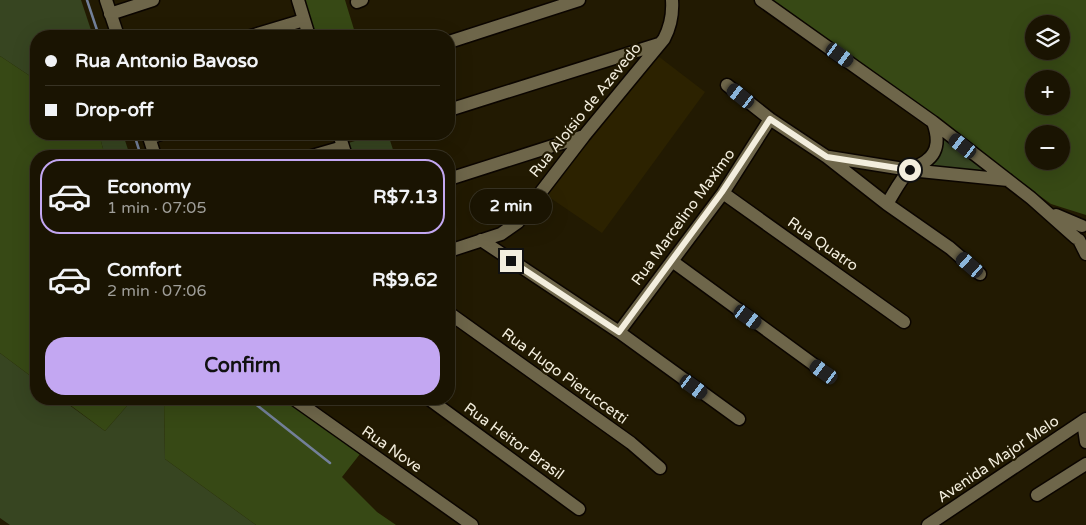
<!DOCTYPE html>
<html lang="en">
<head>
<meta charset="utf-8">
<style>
  body { margin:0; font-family:"Varela Round",sans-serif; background:#231d0c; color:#f1f3f6; height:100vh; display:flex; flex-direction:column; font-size:19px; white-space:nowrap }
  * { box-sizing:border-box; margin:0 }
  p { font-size:16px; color:#9f9e99 }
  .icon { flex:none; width:28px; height:28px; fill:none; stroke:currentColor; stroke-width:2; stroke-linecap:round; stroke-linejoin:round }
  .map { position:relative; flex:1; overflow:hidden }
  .panel { position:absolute; left:30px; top:150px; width:425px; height:255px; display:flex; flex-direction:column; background:#1a1402; border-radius:20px; box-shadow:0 5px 20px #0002,0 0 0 1px #383324 }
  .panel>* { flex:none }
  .top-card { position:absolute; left:30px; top:30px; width:425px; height:110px; border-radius:20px; box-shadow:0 5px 20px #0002,0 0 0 1px #383324; display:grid; align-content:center; height:110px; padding:0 15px; background:#1a1402 }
  .fabs { position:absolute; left:1025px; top:15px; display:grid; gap:10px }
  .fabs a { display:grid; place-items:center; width:45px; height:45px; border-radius:50%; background:#1a1402; box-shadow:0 5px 20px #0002,0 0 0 1px #383324; font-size:25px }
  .end { position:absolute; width:22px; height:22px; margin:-11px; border:6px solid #f3eede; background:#111; box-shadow:0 0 0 2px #111 }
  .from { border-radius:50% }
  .bubble { position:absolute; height:35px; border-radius:18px; background:#1a1402; box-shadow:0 5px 20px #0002,0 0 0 1px #383324; font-size:16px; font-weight:700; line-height:35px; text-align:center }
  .car { position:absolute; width:15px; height:30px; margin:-15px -8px; border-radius:6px; box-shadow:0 0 4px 1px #0007; background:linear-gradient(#222 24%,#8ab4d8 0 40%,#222 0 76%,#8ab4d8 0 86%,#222 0) }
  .top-card b { display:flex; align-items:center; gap:18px; height:48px; font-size:19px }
  .top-card b+b { border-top:1px solid #383324 }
  .top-card i { width:12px; height:12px; background:#f1f3f6 }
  ul { padding:9px 0 0; list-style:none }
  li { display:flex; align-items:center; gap:15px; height:75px; margin:0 10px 8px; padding:0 5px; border:2px solid transparent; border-radius:20px }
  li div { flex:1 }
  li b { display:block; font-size:19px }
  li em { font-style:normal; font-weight:700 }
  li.selected { border-color:#c3a7f2 }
  li>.icon { width:45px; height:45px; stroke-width:1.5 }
  .action { display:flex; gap:10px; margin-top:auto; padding:10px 15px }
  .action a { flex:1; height:58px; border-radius:20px; background:#c3a7f2; color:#111; font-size:20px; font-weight:700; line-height:58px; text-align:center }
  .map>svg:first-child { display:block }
  .built { fill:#2c2200 }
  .green { fill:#374521 }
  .forest { fill:#374915; fill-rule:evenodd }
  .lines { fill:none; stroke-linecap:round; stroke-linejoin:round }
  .stream { stroke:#73809a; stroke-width:2.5 }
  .minor-casing { stroke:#0b0500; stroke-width:15 }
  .minor { stroke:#6e664a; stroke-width:12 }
  .route { stroke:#f3eede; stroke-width:6 }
  .labels { text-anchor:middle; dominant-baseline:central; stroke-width:4.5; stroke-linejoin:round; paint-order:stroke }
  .street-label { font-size:15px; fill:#f3eede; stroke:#221a02 }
</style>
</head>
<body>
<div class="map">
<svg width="1086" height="525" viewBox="0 0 1086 525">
  <rect width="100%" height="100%" fill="#221a02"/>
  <path class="built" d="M658,56L705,92L602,233L546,195Z"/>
  <path class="green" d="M0,0H81L93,36H36V80L0,56Z
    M99,134H123L130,156H105Z
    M378,134H388L395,156H349L345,144Z
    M941,136L987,172L929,167L935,160Z
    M0,353L36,380V399H61L105,431L133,399H164L165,459L256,525H10L0,518Z"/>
  <path class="forest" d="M301,0H345L356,36H312Z
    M772,0H1086V215L1051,204ZM1034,24H1061V51H1034ZM1034,79H1061V106H1034ZM1034,134H1061V161H1034Z
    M0,56L36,80V134H99L105,156H36V380L0,353Z
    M62,399H133L105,431Z
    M164,399H285L360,454L342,477L377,512L396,525H256L165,459Z"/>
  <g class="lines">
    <path class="stream" d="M87,0L99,36
      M134,134L141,156
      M249,399L330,463"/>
    <defs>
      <path id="minor" d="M106,0L118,36
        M298,0L309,36
        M761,0L933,122L1031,198L1076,238
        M357,2L362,0
        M110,14L153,0
        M251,36L304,20
        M449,42L579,0
        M727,85L770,119L827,157L887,204L950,248L980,274
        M449,110L659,44
        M148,134L155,156
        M339,134L346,156
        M149,138L161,134
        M312,156L343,147
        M829,157L910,170L1008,180
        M449,179L584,136
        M723,193L904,322
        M887,204C894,193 900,180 909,171C913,167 921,165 926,161C940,151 938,136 933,122
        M1056,215L1082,226
        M481,240L619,332L739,419
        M1079,240L1086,254
        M449,251L501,234L518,222L584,136L664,39C671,26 673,15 672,0
        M672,261L824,372
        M449,313L631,443L660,468
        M619,332L723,193L770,119
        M294,399L472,525
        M429,399L579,509
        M1083,421L1086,442
        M1037,495L1086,464
        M928,525L1086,419"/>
    </defs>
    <use href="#minor" class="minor-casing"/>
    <use href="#minor" class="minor"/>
  </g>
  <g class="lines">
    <path class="route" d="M511,261L619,332L722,192L770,119L827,157L910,170"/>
  </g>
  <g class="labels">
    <g class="street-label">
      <text transform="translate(585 110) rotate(-51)">Rua Aloísio de Azevedo</text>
      <text transform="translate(683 217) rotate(-54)">Rua Marcelino Maximo</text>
      <text transform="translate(823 244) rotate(35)">Rua Quatro</text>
      <text transform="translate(565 376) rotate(36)">Rua Hugo Pieruccetti</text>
      <text transform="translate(514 441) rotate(36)">Rua Heitor Brasil</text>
      <text transform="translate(392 449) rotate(35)">Rua Nove</text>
      <text transform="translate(998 459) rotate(-34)">Avenida Major Melo</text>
    </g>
  </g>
</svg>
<div class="fabs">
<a><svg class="icon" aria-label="layers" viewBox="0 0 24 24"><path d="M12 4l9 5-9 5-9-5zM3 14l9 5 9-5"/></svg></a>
<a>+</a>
<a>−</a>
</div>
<i class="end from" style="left:910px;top:170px"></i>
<i class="end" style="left:511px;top:261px"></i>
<div class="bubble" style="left:470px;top:189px;width:82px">2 min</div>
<i class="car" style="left:840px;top:55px;rotate:126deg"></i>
<i class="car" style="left:741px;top:96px;rotate:308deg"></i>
<i class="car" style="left:963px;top:146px;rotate:308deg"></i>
<i class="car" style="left:970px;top:265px;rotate:311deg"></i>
<i class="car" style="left:748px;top:317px;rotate:126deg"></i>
<i class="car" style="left:824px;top:372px;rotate:306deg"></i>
<i class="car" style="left:694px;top:387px;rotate:126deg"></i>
<div class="top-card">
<b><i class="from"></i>Rua Antonio Bavoso</b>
<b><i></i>Drop-off</b>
</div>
<section class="panel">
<ul>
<li class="selected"><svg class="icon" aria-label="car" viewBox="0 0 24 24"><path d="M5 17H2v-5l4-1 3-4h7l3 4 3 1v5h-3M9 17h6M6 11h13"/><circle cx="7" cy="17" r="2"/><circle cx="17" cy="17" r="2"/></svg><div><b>Economy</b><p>1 min · 07:05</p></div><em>R$7.13</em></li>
<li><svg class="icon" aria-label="car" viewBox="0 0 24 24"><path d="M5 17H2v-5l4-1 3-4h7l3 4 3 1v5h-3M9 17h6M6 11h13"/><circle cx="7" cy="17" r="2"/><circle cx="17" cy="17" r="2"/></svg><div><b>Comfort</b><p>2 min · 07:06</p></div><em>R$9.62</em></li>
</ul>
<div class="action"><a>Confirm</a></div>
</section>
</div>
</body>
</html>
